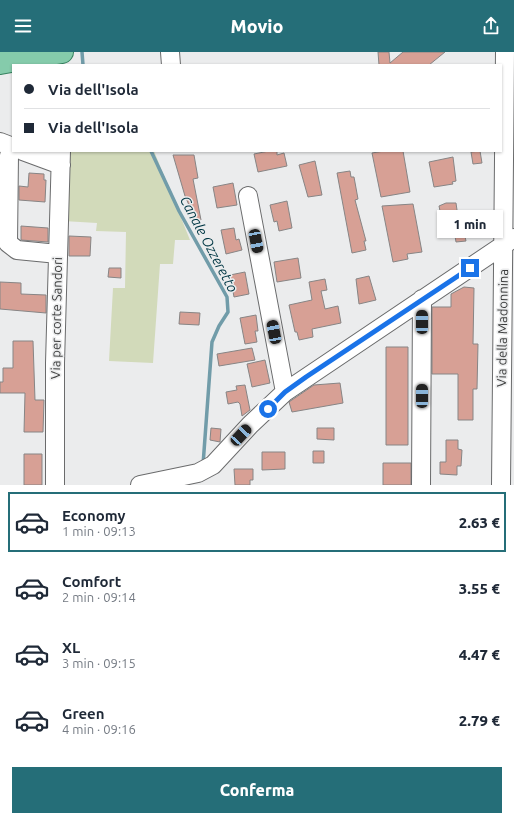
<!DOCTYPE html>
<html lang="it">
<head>
<meta charset="utf-8">
<style>
  body { margin:0; font-family:Ubuntu,sans-serif; background:#f6f6f7; color:#1f2937; height:100vh; display:flex; flex-direction:column; font-size:15px; white-space:nowrap }
  * { box-sizing:border-box; margin:0 }
  p { font-size:13px; color:#747a83 }
  .icon { flex:none; width:22px; height:22px; fill:none; stroke:currentColor; stroke-width:2; stroke-linecap:round; stroke-linejoin:round }
  .map { position:relative; height:433px; overflow:hidden }
  .panel { display:flex; flex-direction:column; background:#fff; flex:1 }
  .panel>* { flex:none }
  .hud { position:absolute; left:12px; top:12px; width:490px; height:88px; border-radius:0px; box-shadow:0 1px 3px #0004; display:grid; align-content:center; height:88px; padding:0 12px; background:#fff }
  .end { position:absolute; width:18px; height:18px; margin:-9px; border:5px solid #1a73e8; background:#fff; box-shadow:0 0 0 2px #fff }
  .from { border-radius:50% }
  .bubble { position:absolute; height:28px; border-radius:0px; background:#fff; box-shadow:0 1px 3px #0004; font-size:13px; font-weight:800; line-height:28px; text-align:center }
  .car { position:absolute; width:12px; height:24px; margin:-12px -6px; border-radius:5px; box-shadow:0 0 3px 1px #0007; background:linear-gradient(#222 24%,#8ab4d8 0 40%,#222 0 76%,#8ab4d8 0 86%,#222 0) }
  .hud b { display:flex; align-items:center; gap:14px; height:38px; font-size:15px }
  .hud b+b { border-top:1px solid #e0e1e3 }
  .hud i { width:10px; height:10px; background:#1f2937 }
  ul { padding:7px 0 0; list-style:none }
  li { display:flex; align-items:center; gap:12px; height:60px; margin:0 8px 6px; padding:0 4px; border:2px solid transparent; border-radius:0px }
  li div { flex:1 }
  li b { display:block; font-size:15px }
  li em { font-style:normal; font-weight:800 }
  li.current { border-color:#256e78 }
  li>.icon { width:36px; height:36px; stroke-width:1.5 }
  .button { display:flex; gap:8px; margin-top:auto; padding:8px 12px }
  .button a { flex:1; height:46px; border-radius:0px; background:#256e78; color:#fff; font-size:16px; font-weight:800; line-height:46px; text-align:center }
  header { display:flex; justify-content:space-between; align-items:center; height:52px; padding:0 12px; background:#256e78; color:#fff; font-size:18px; font-weight:800 }
  .map>svg:first-child { display:block }
  .green { fill:#d2daba }
  .lines { fill:none; stroke-linecap:round; stroke-linejoin:round }
  .stream { stroke:#719ca9; stroke-width:3.5 }
  .building { fill:#d7a095; stroke:#878585 }
  .minor-casing { stroke:#6a6b6c; stroke-width:20 }
  .major-casing { stroke:#368360; stroke-width:24 }
  .minor { stroke:#fff; stroke-width:18 }
  .major { stroke:#85cbab; stroke-width:22 }
  .route { stroke:#1a73e8; stroke-width:5 }
  .labels { text-anchor:middle; dominant-baseline:central; stroke-width:3; stroke-linejoin:round; paint-order:stroke }
  .street-label { font-size:13px; fill:#3c3d3d; stroke:#ebeced }
  .water-label { font-size:14px; font-style:italic; fill:#003744; stroke:#ebeced }
</style>
</head>
<body>
<header><svg class="icon" aria-label="menu" viewBox="0 0 24 24"><path d="M4 6h16M4 12h16M4 18h16"/></svg>Movio<svg class="icon" aria-label="share" viewBox="0 0 24 24"><path d="M12 15V3M7 8l5-5 5 5M5 13v7h14v-7"/></svg></header>
<div class="map">
<svg width="514" height="433" viewBox="0 0 514 433">
  <rect width="100%" height="100%" fill="#ebeced"/>
  <path class="green" d="M70,99H154L190,188H175L173,212H160L153,311L109,309L113,236H125L126,180L96,179L97,171L63,169Z"/>
  <g class="lines">
    <path class="stream" d="M82,0L83,13
      M151,99L179,159L227,245L228,260L219,274L212,290L203,413"/>
  </g>
  <path class="building" d="M378,0H389L390,11L403,0H445L429,13H379Z
    M269,99H277V103L284,101L287,114L258,120L254,102Z
    M384,99H403L410,140L381,145L372,101Z
    M480,99L482,111L473,112L471,100Z
    M173,103H194L198,126L193,127L201,168L196,169L185,144Z
    M453,105L456,129L452,130L453,132L434,135L429,110Z
    M315,109L322,143L308,145L299,113Z
    M350,119L351,125H354L358,147L355,148L366,189H364L366,198L352,201L337,121Z
    M29,121L44,122V128H46L45,150L19,148V134L28,135Z
    M233,131L237,153L217,156L213,135Z
    M287,149L292,176L279,179L277,169L274,170L270,153Z
    M446,151H456L458,165L464,171H462L466,189L456,190L453,172L443,173L439,154Z
    M413,152L422,200L407,202L408,207L393,210L382,154Z
    M21,174L48,176V190L21,188Z
    M234,176L236,188L239,187L242,198L226,202L221,178Z
    M69,184L91,185L90,204H69Z
    M298,206L301,226L277,230L274,210Z
    M109,216H121V226L108,225Z
    M245,220L249,242L234,245L230,223Z
    M369,224L376,248L359,252L356,227Z
    M325,227L327,238L321,239L325,257L338,254L341,271L312,277L313,285L299,288L297,280H295L289,253L312,248L309,230Z
    M0,230L21,231V242L46,243V261L0,257Z
    M464,235L474,236L473,292H478L477,337H473V368H458V322H432V255H451V242Z
    M180,260L200,261L199,273L179,272Z
    M256,263L258,279H255L257,290L245,292L240,266Z
    M13,289H33L35,348H44L43,380H24L25,341H0V330H3V316H13Z
    M386,295H408V393H386Z
    M252,296L255,308L219,314L217,302Z
    M265,308L270,331L252,335L247,312Z
    M340,331L343,351L292,360L289,350L314,333Z
    M245,333L250,358L242,364L240,352L238,350L228,352L226,340L237,338L236,334Z
    M211,376L221,377L220,390L210,388Z
    M317,376H334V388L317,387Z
    M446,388H458V397L462,398L461,414H457V423L440,422V410H446Z
    M313,399H324V411H313Z
    M262,400H285V417L262,418Z
    M24,402H42V433H24Z
    M383,411H411V433H383Z
    M234,417H253V428H250V433H235Z"/>
  <g class="lines">
    <defs>
      <path id="minor" d="M170,0L171,13
        M0,90L13,95
        M23,99L61,113
        M9,103L8,191L17,198L58,202
        M248,144L285,340
        M55,433V311L61,99
        M140,433L198,421L213,413L250,373L285,340L514,186
        M421,433L422,247
        M501,433L505,0"/>
      <path id="major" d="M0,11L62,0"/>
    </defs>
    <use href="#minor" class="minor-casing"/>
    <use href="#major" class="major-casing"/>
    <use href="#minor" class="minor"/>
    <use href="#major" class="major"/>
  </g>
  <g class="lines">
    <path class="route" d="M268,357L285,340L306,325L470,216"/>
  </g>
  <g class="labels">
    <g class="street-label">
      <text transform="translate(56 266) rotate(-89)">Via per corte Sandori</text>
      <text transform="translate(502 276) rotate(-89)">Via della Madonnina</text>
    </g>
    <g class="water-label">
      <text transform="translate(209 192) rotate(62)">Canale Ozzeretto</text>
    </g>
  </g>
</svg>
<i class="end from" style="left:268px;top:357px"></i>
<i class="end" style="left:470px;top:216px"></i>
<div class="bubble" style="left:437px;top:158px;width:66px">1 min</div>
<i class="car" style="left:256px;top:189px;rotate:169deg"></i>
<i class="car" style="left:422px;top:270px;rotate:0deg"></i>
<i class="car" style="left:274px;top:280px;rotate:349deg"></i>
<i class="car" style="left:422px;top:344px;rotate:0deg"></i>
<i class="car" style="left:241px;top:383px;rotate:43deg"></i>
<div class="hud">
<b><i class="from"></i>Via dell'Isola</b>
<b><i></i>Via dell'Isola</b>
</div>
</div>
<section class="panel">
<ul>
<li class="current"><svg class="icon" aria-label="car" viewBox="0 0 24 24"><path d="M5 17H2v-5l4-1 3-4h7l3 4 3 1v5h-3M9 17h6M6 11h13"/><circle cx="7" cy="17" r="2"/><circle cx="17" cy="17" r="2"/></svg><div><b>Economy</b><p>1 min · 09:13</p></div><em>2.63 €</em></li>
<li><svg class="icon" aria-label="car" viewBox="0 0 24 24"><path d="M5 17H2v-5l4-1 3-4h7l3 4 3 1v5h-3M9 17h6M6 11h13"/><circle cx="7" cy="17" r="2"/><circle cx="17" cy="17" r="2"/></svg><div><b>Comfort</b><p>2 min · 09:14</p></div><em>3.55 €</em></li>
<li><svg class="icon" aria-label="car" viewBox="0 0 24 24"><path d="M5 17H2v-5l4-1 3-4h7l3 4 3 1v5h-3M9 17h6M6 11h13"/><circle cx="7" cy="17" r="2"/><circle cx="17" cy="17" r="2"/></svg><div><b>XL</b><p>3 min · 09:15</p></div><em>4.47 €</em></li>
<li><svg class="icon" aria-label="car" viewBox="0 0 24 24"><path d="M5 17H2v-5l4-1 3-4h7l3 4 3 1v5h-3M9 17h6M6 11h13"/><circle cx="7" cy="17" r="2"/><circle cx="17" cy="17" r="2"/></svg><div><b>Green</b><p>4 min · 09:16</p></div><em>2.79 €</em></li>
</ul>
<div class="button"><a>Conferma</a></div>
</section>
</body>
</html>
